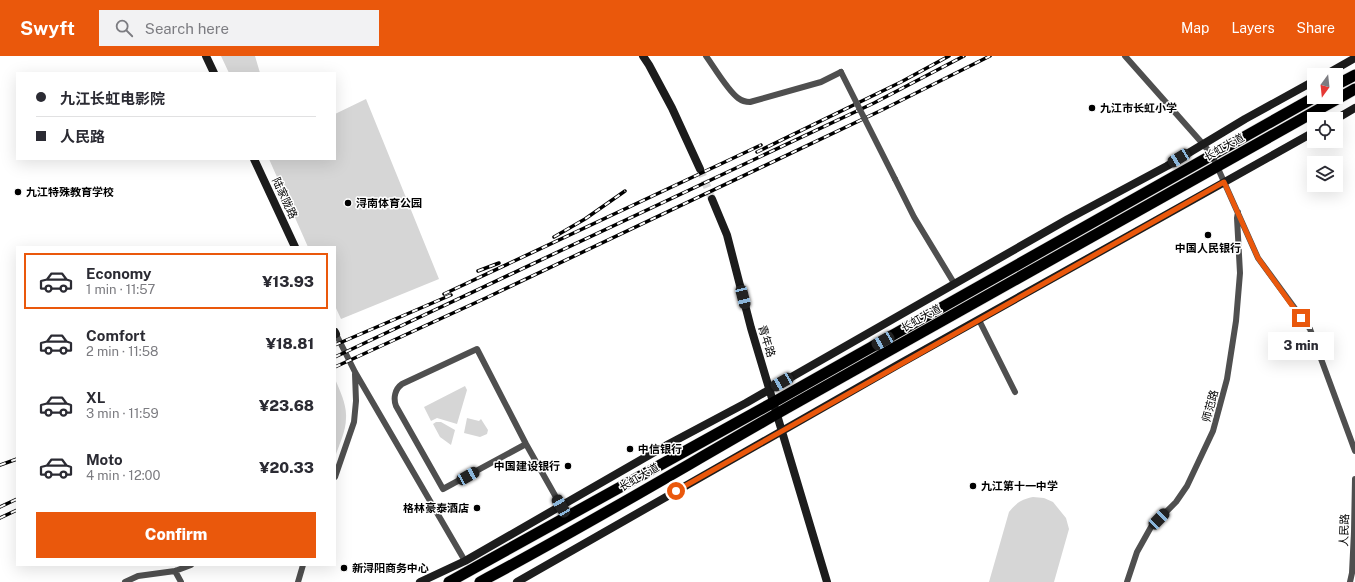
<!DOCTYPE html>
<html lang="en">
<head>
<meta charset="utf-8">
<style>
  body { margin:0; font-family:"Public Sans","Noto Sans SC",sans-serif; background:#f2f2f3; color:#2b2b33; height:100vh; display:flex; flex-direction:column; font-size:15px; white-space:nowrap }
  * { box-sizing:border-box; margin:0 }
  p { font-size:13px; color:#7c7c81 }
  .icon { flex:none; width:22px; height:22px; fill:none; stroke:currentColor; stroke-width:2; stroke-linecap:round; stroke-linejoin:round }
  .map { position:relative; flex:1; overflow:hidden }
  .panel { position:absolute; left:16px; top:190px; width:320px; height:320px; display:flex; flex-direction:column; background:#fff; border-radius:0px; box-shadow:0 4px 16px #0002 }
  .panel>* { flex:none }
  .top-card { position:absolute; left:16px; top:16px; width:320px; height:88px; border-radius:0px; box-shadow:0 4px 16px #0002; display:grid; align-content:center; height:88px; padding:0 20px; background:#fff }
  .needle { width:26px; rotate:195deg }
  .fabs { position:absolute; left:1307px; top:12px; display:grid; gap:8px }
  .fabs a { display:grid; place-items:center; width:36px; height:36px; border-radius:0px; background:#fff; box-shadow:0 4px 16px #0002; font-size:20px }
  .end { position:absolute; width:18px; height:18px; margin:-9px; border:5px solid #ea580c; background:#fff; box-shadow:0 0 0 2px #fff }
  .from { border-radius:50% }
  .bubble { position:absolute; height:28px; border-radius:0px; background:#fff; box-shadow:0 4px 16px #0002; font-size:13px; font-weight:800; line-height:28px; text-align:center }
  .car { position:absolute; width:12px; height:24px; margin:-12px -6px; border-radius:5px; box-shadow:0 0 3px 1px #0007; background:linear-gradient(#222 24%,#8ab4d8 0 40%,#222 0 76%,#8ab4d8 0 86%,#222 0) }
  .top-card b { display:flex; align-items:center; gap:14px; height:38px; font-size:15px }
  .top-card b+b { border-top:1px solid #e1e1e2 }
  .top-card i { width:10px; height:10px; background:#2b2b33 }
  ul { padding:7px 0 0; list-style:none }
  li { display:flex; align-items:center; gap:12px; height:56px; margin:0 8px 6px; padding:0 12px; border:2px solid transparent; border-radius:0px }
  li div { flex:1 }
  li b { display:block; font-size:15px }
  li em { font-style:normal; font-weight:800 }
  li.active { border-color:#ea580c }
  li>.icon { width:36px; height:36px; stroke-width:1.5 }
  .action { display:flex; gap:8px; margin-top:auto; padding:8px 20px }
  .action a { flex:1; height:46px; border-radius:0px; background:#ea580c; color:#fff; font-size:16px; font-weight:800; line-height:46px; text-align:center }
  header { display:flex; align-items:center; gap:24px; box-sizing:border-box; height:56px; padding:0 20px; background:#ea580c; color:#fff }
  header strong { font-size:19px }
  nav { display:flex; gap:22px; margin-inline-start:auto; font-size:14px }
  .search { width:280px; height:36px; background:#f2f2f3; display:flex; align-items:center; gap:10px; box-sizing:border-box; padding:0 14px; border-radius:0px; color:#7c7c81; font-size:15px }
  .map>svg:first-child { display:block }
  .green { fill:#d6d6d6 }
  .lines { fill:none; stroke-linecap:round; stroke-linejoin:round }
  .secondary-tunnel { stroke:#d9d9d9; stroke-width:8; stroke-dasharray:8 4; stroke-linecap:butt }
  .highway-casing { stroke:#dbdbdb; stroke-width:12 }
  .street { stroke:#4f4f4f; stroke-width:6 }
  .secondary { stroke:#1c1c1c; stroke-width:8 }
  .highway { stroke:#000; stroke-width:11 }
  .rail-casing { stroke:#000; stroke-width:3.5 }
  .rail { stroke:#fff; stroke-width:2; stroke-dasharray:6; stroke-linecap:butt }
  .street-bridge { stroke:#4f4f4f; stroke-width:6 }
  .route { stroke:#ea580c; stroke-width:5 }
  .poi-dot { fill:#000; stroke:#fff; stroke-width:1.5 }
  .labels { text-anchor:middle; dominant-baseline:central; stroke-width:3; stroke-linejoin:round; paint-order:stroke }
  .poi-label { font-size:11px; font-weight:bold; fill:#000; stroke:#fff; text-anchor:start }
  .street-label { font-size:11px; fill:#000; stroke:#fff }
</style>
</head>
<body>
<header>
<strong>Swyft</strong>
<div class="search"><svg class="icon" aria-label="search" viewBox="0 0 24 24"><circle cx="10" cy="10" r="6"/><path d="M15 15l6 6"/></svg>Search here</div>
<nav><a>Map</a><a>Layers</a><a>Share</a></nav>
</header>
<div class="map">
<svg width="1355" height="526" viewBox="0 0 1355 526">
  <rect width="100%" height="100%" fill="#fff"/>
  <path class="green" d="M221,0H255L260,17H229Z
    M366,43L439,223L341,263L335,250V191H308L269,103H335V58Z
    M335,323C340,335 347,349 346,362C346,375 339,389 335,401Z
    M465,330L467,334L457,368L437,362L431,365L424,351Z
    M467,362L479,365L481,363L488,374L487,378L480,381L464,377Z
    M436,366H441L455,374L451,389L440,381L433,368Z
    M1033,441L1044,442L1053,446L1066,462L1069,473L1054,526H989L1009,456C1016,447 1022,443 1033,441Z"/>
  <g class="lines">
    <path class="secondary-tunnel" d="M700,113L712,143"/>
    <defs>
      <path id="highway" d="M1336,29L1355,19
        M449,526L774,346L1315,41
        M480,526C584,471 685,410 787,352C976,245 1165,138 1355,33"/>
    </defs>
    <use href="#highway" class="highway-casing"/>
    <path class="street" d="M706,0C714,11 728,35 738,42C742,45 746,46 750,46L821,26L841,16
      M1125,0L1203,88L1212,99
      M1212,99L1258,202L1310,273L1355,395
      M895,123L914,161L954,227
      M979,264L1015,336
      M336,278L355,316L465,505
      M526,388L443,433L396,350C393,342 395,333 402,328L477,293L526,388L561,450
      M335,421L354,366L356,345L355,318
      M175,515L181,526
      M125,526L138,520L175,515L191,509
      M298,526L303,509
      M1127,526L1137,496L1151,471L1176,446L1187,430L1213,375L1227,323L1236,265L1240,217L1237,162L1238,156
      M1350,526L1352,517L1354,476L1355,423"/>
    <path class="secondary" d="M206,0L214,17
      M643,0L649,9L672,52L700,113
      M1325,19L1355,2
      M1336,63L1355,52
      M254,103L295,191
      M712,143L727,179L751,272L827,526
      M335,276L336,278
      M420,526L465,505L665,390L746,347L1068,163L1167,110L1245,63L1314,25
      M517,526L901,307L1314,76"/>
    <use href="#highway" class="highway"/>
    <defs>
      <path id="rail" d="M757,96L901,26L949,0
        M554,181L585,163L625,135
        M478,215L499,207
        M444,238L761,89
        M335,289L451,239
        M335,301L874,47L964,0
        M335,311L488,241L882,54L990,0
        M0,409L17,403
        M0,451L17,443
        M0,462L17,454"/>
    </defs>
    <use href="#rail" class="rail-casing"/>
    <use href="#rail" class="rail"/>
    <path class="street-bridge" d="M841,16L895,123"/>
  </g>
  <g class="lines">
    <path class="route" d="M676,435L901,308L1224,126L1258,202L1301,262"/>
  </g>
  <g class="poi-dot">
    <circle cx="1092" cy="52" r="4"/>
    <circle cx="18" cy="136" r="4"/>
    <circle cx="348" cy="147" r="4"/>
    <circle cx="1208" cy="179" r="4"/>
    <circle cx="630" cy="393" r="4"/>
    <circle cx="568" cy="410" r="4"/>
    <circle cx="973" cy="430" r="4"/>
    <circle cx="477" cy="452" r="4"/>
    <circle cx="344" cy="512" r="4"/>
  </g>
  <g class="labels">
    <g class="poi-label">
      <text x="1100" y="52">九江市长虹小学</text>
      <text x="26" y="136">九江特殊教育学校</text>
      <text x="356" y="147">浔南体育公园</text>
      <text x="1208" y="192" text-anchor="middle">中国人民银行</text>
      <text x="638" y="393">中信银行</text>
      <text x="560" y="410" text-anchor="end">中国建设银行</text>
      <text x="981" y="430">九江第十一中学</text>
      <text x="469" y="452" text-anchor="end">格林豪泰酒店</text>
      <text x="352" y="512">新浔阳商务中心</text>
    </g>
    <g class="street-label">
      <text transform="translate(1224 91) rotate(-29)">长虹大道</text>
      <text transform="translate(285 142) rotate(65)">陆家陇路</text>
      <text transform="translate(921 262) rotate(-29)">长虹大道</text>
      <text transform="translate(767 285) rotate(73)">青年路</text>
      <text transform="translate(1210 350) rotate(-75)">师范路</text>
      <text transform="translate(639 421) rotate(-30)">长虹大道</text>
      <text transform="translate(1344 474) rotate(-88)">人民路</text>
    </g>
  </g>
</svg>
<div class="fabs">
<a><svg class="needle" viewBox="-14 -14 28 28"><path d="M0-13l5 13h-10z" fill="#e53935"/><path d="M0 13l5-13h-10z" fill="#7c7c81"/></svg></a>
<a><svg class="icon" aria-label="locate" viewBox="0 0 24 24"><circle cx="12" cy="12" r="6"/><path d="M12 2v4M12 18v4M2 12h4M18 12h4"/></svg></a>
<a><svg class="icon" aria-label="layers" viewBox="0 0 24 24"><path d="M12 4l9 5-9 5-9-5zM3 14l9 5 9-5"/></svg></a>
</div>
<i class="end from" style="left:676px;top:435px"></i>
<i class="end" style="left:1301px;top:262px"></i>
<div class="bubble" style="left:1268px;top:276px;width:66px">3 min</div>
<i class="car" style="left:1179px;top:102px;rotate:239deg"></i>
<i class="car" style="left:743px;top:241px;rotate:166deg"></i>
<i class="car" style="left:883px;top:285px;rotate:240deg"></i>
<i class="car" style="left:782px;top:326px;rotate:240deg"></i>
<i class="car" style="left:468px;top:420px;rotate:61deg"></i>
<i class="car" style="left:561px;top:450px;rotate:330deg"></i>
<i class="car" style="left:1159px;top:463px;rotate:44deg"></i>
<div class="top-card">
<b><i class="from"></i>九江长虹电影院</b>
<b><i></i>人民路</b>
</div>
<section class="panel">
<ul>
<li class="active"><svg class="icon" aria-label="car" viewBox="0 0 24 24"><path d="M5 17H2v-5l4-1 3-4h7l3 4 3 1v5h-3M9 17h6M6 11h13"/><circle cx="7" cy="17" r="2"/><circle cx="17" cy="17" r="2"/></svg><div><b>Economy</b><p>1 min · 11:57</p></div><em>¥13.93</em></li>
<li><svg class="icon" aria-label="car" viewBox="0 0 24 24"><path d="M5 17H2v-5l4-1 3-4h7l3 4 3 1v5h-3M9 17h6M6 11h13"/><circle cx="7" cy="17" r="2"/><circle cx="17" cy="17" r="2"/></svg><div><b>Comfort</b><p>2 min · 11:58</p></div><em>¥18.81</em></li>
<li><svg class="icon" aria-label="car" viewBox="0 0 24 24"><path d="M5 17H2v-5l4-1 3-4h7l3 4 3 1v5h-3M9 17h6M6 11h13"/><circle cx="7" cy="17" r="2"/><circle cx="17" cy="17" r="2"/></svg><div><b>XL</b><p>3 min · 11:59</p></div><em>¥23.68</em></li>
<li><svg class="icon" aria-label="car" viewBox="0 0 24 24"><path d="M5 17H2v-5l4-1 3-4h7l3 4 3 1v5h-3M9 17h6M6 11h13"/><circle cx="7" cy="17" r="2"/><circle cx="17" cy="17" r="2"/></svg><div><b>Moto</b><p>4 min · 12:00</p></div><em>¥20.33</em></li>
</ul>
<div class="action"><a>Confirm</a></div>
</section>
</div>
</body>
</html>
